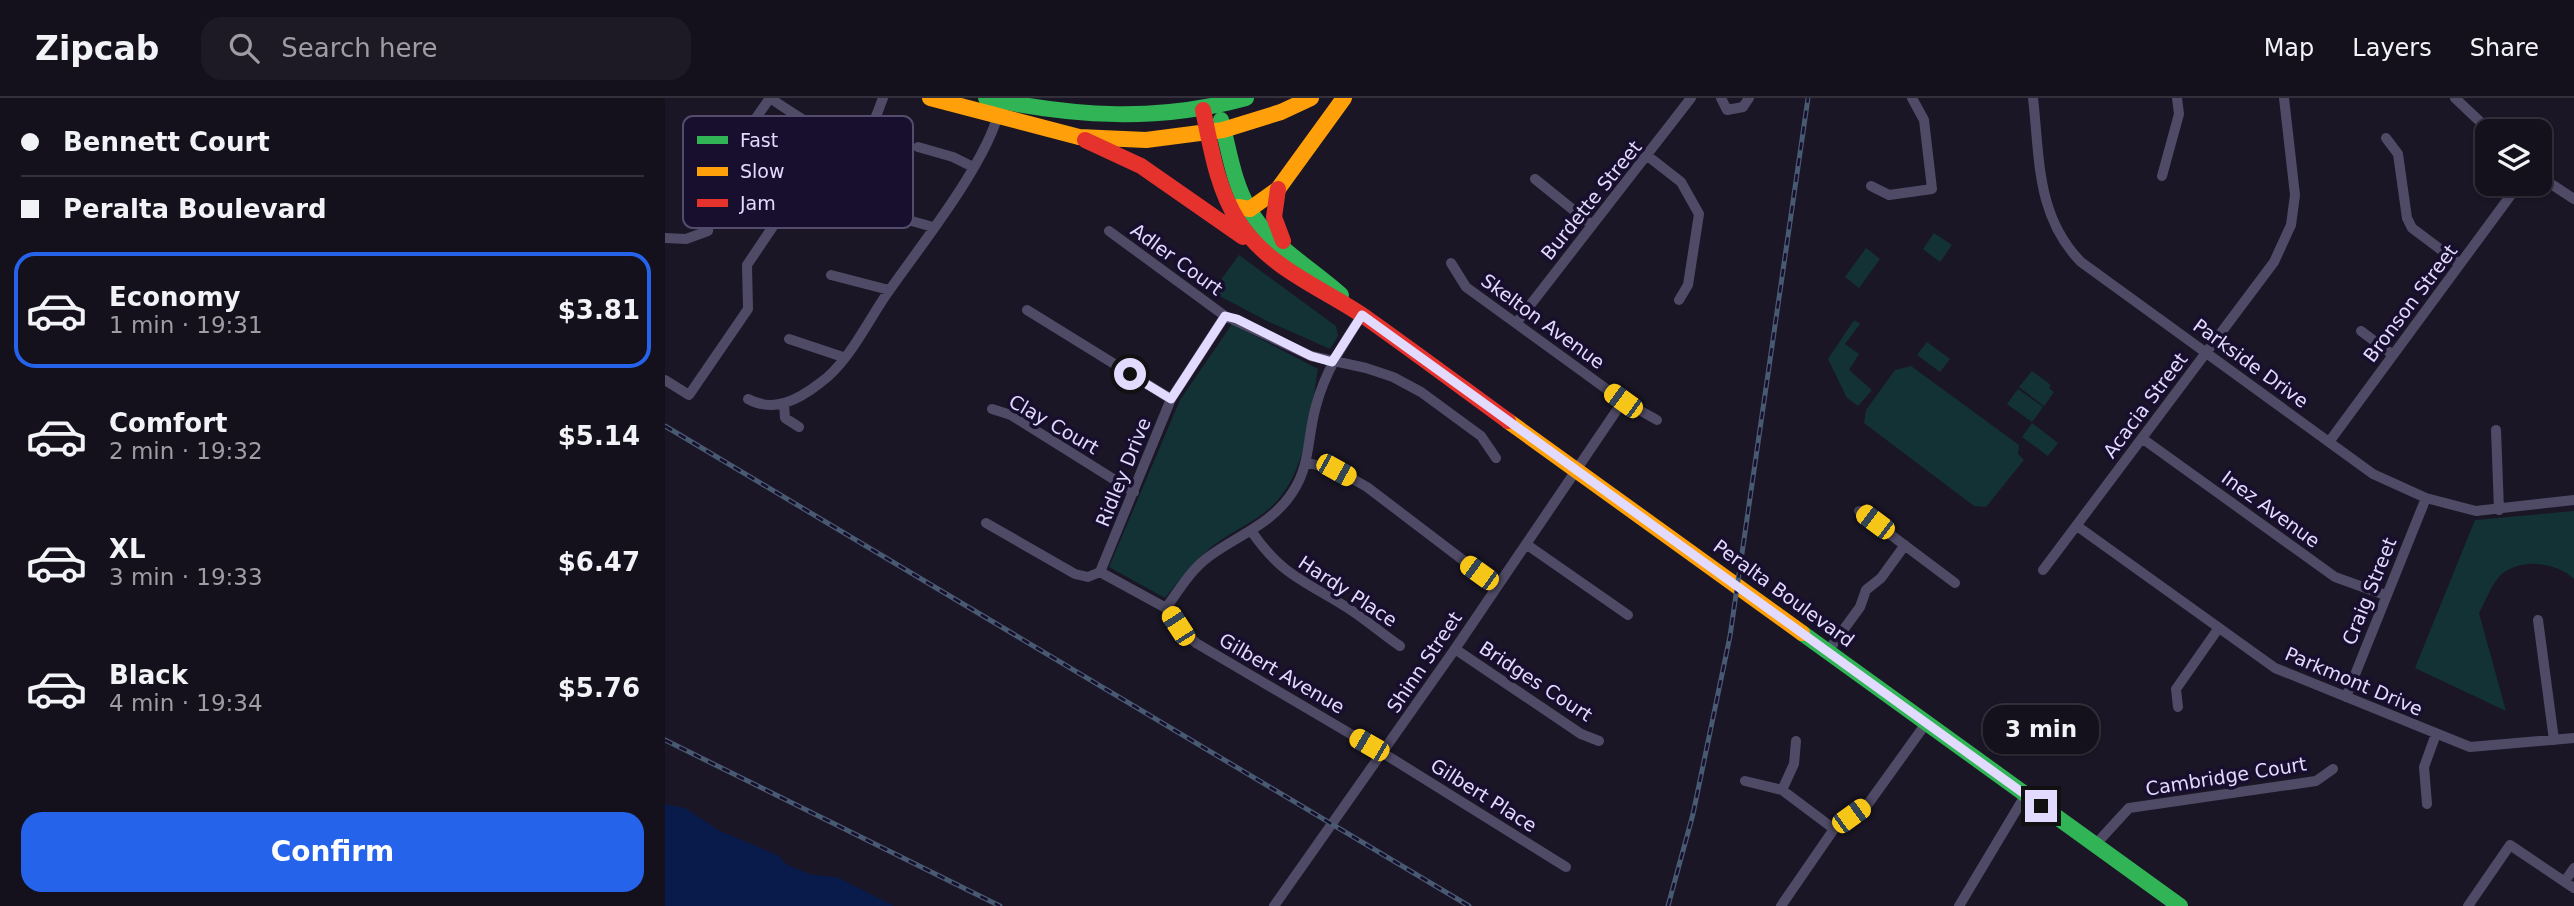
<!DOCTYPE html>
<html lang="en">
<head>
<meta charset="utf-8">
<style>
  body { margin:0; font-family:"DejaVu Sans",sans-serif; background:#1d1925; color:#f1f3f6; height:100vh; display:flex; flex-direction:column; font-size:26px; white-space:nowrap }
  * { box-sizing:border-box; margin:0 }
  p { font-size:23px; color:#9d9da3 }
  .icon { flex:none; width:38px; height:38px; fill:none; stroke:currentColor; stroke-width:2; stroke-linecap:round; stroke-linejoin:round }
  .map { position:relative; flex:1; overflow:hidden }
  .side { display:flex; flex-direction:column; background:#14101c; width:665px }
  .side>* { flex:none }
  .guide { display:grid; align-content:center; height:154px; padding:0 21px; background:#14101c }
  .fabs { position:absolute; left:1810px; top:21px; display:grid; gap:14px }
  .fabs a { display:grid; place-items:center; width:77px; height:77px; border-radius:14px; background:#14101c; box-shadow:0 2px 5px #0004,0 0 0 2px #33303b; font-size:35px }
  .end { position:absolute; width:32px; height:32px; margin:-16px; border:9px solid #e2dbff; background:#111; box-shadow:0 0 0 4px #111 }
  .from { border-radius:50% }
  .bubble { position:absolute; height:49px; border-radius:21px; background:#14101c; box-shadow:0 2px 5px #0004,0 0 0 2px #33303b; font-size:23px; font-weight:800; line-height:49px; text-align:center }
  .car { position:absolute; width:21px; height:42px; margin:-21px -10px; border-radius:9px; box-shadow:0 0 5px 2px #0007; background:linear-gradient(#f5c518 24%,#345 0 40%,#f5c518 0 76%,#345 0 86%,#f5c518 0) }
  .guide b { display:flex; align-items:center; gap:24px; height:66px; font-size:26px }
  .guide b+b { border-top:2px solid #33303b }
  .guide i { width:18px; height:18px; background:#f1f3f6 }
  ul { padding:0; list-style:none }
  li { display:flex; align-items:center; gap:21px; height:116px; margin:0 14px 10px; padding:0 7px; border:4px solid transparent; border-radius:21px }
  li div { flex:1 }
  li b { display:block; font-size:26px }
  li em { font-style:normal; font-weight:800 }
  li.on { border-color:#2563eb }
  li>.icon { width:63px; height:63px; stroke-width:1.5 }
  .cta { display:flex; gap:14px; margin-top:auto; padding:14px 21px }
  .cta a { flex:1; height:80px; border-radius:21px; background:#2563eb; color:#fff; font-size:28px; font-weight:800; line-height:80px; text-align:center }
  header { display:flex; align-items:center; gap:42px; box-sizing:border-box; height:98px; padding:0 35px; background:#14101c; border-bottom:2px solid #33303b }
  header strong { font-size:33px }
  nav { display:flex; gap:38px; margin-inline-start:auto; font-size:24px }
  .search { width:490px; height:63px; background:#1d1925; display:flex; align-items:center; gap:18px; box-sizing:border-box; padding:0 24px; border-radius:21px; color:#9d9da3; font-size:26px }
  main { display:flex; flex:1; min-height:0 }
  .map>svg:first-child { display:block }
  .green { fill:#133236 }
  .water { fill:#081b4b }
  .lines { fill:none; stroke-linecap:round; stroke-linejoin:round }
  .street { stroke:#4f4b67; stroke-width:10 }
  .fast { stroke:#30b455; stroke-width:16 }
  .slow { stroke:#ff9f0a; stroke-width:16 }
  .jam { stroke:#e5322d; stroke-width:16 }
  .rail-casing { stroke:#485a71; stroke-width:5 }
  .rail { stroke:#170f2d; stroke-width:2.5; stroke-dasharray:8; stroke-linecap:butt }
  .route { stroke:#e2dbff; stroke-width:9 }
  .labels { text-anchor:middle; dominant-baseline:central; stroke-width:7; stroke-linejoin:round; paint-order:stroke }
  .street-label { font-size:19px; fill:#e2dbff; stroke:#170f2d }
  .key { fill:#170f2d; stroke:#544c6c; stroke-width:2 }
  .key-label { font-size:19px; fill:#e2dbff }
</style>
</head>
<body>
<header>
<strong>Zipcab</strong>
<div class="search"><svg class="icon" aria-label="search" viewBox="0 0 24 24"><circle cx="10" cy="10" r="6"/><path d="M15 15l6 6"/></svg>Search here</div>
<nav><a>Map</a><a>Layers</a><a>Share</a></nav>
</header>
<main>
<section class="side">
<div class="guide">
<b><i class="from"></i>Bennett Court</b>
<b><i></i>Peralta Boulevard</b>
</div>
<ul>
<li class="on"><svg class="icon" aria-label="car" viewBox="0 0 24 24"><path d="M5 17H2v-5l4-1 3-4h7l3 4 3 1v5h-3M9 17h6M6 11h13"/><circle cx="7" cy="17" r="2"/><circle cx="17" cy="17" r="2"/></svg><div><b>Economy</b><p>1 min · 19:31</p></div><em>$3.81</em></li>
<li><svg class="icon" aria-label="car" viewBox="0 0 24 24"><path d="M5 17H2v-5l4-1 3-4h7l3 4 3 1v5h-3M9 17h6M6 11h13"/><circle cx="7" cy="17" r="2"/><circle cx="17" cy="17" r="2"/></svg><div><b>Comfort</b><p>2 min · 19:32</p></div><em>$5.14</em></li>
<li><svg class="icon" aria-label="car" viewBox="0 0 24 24"><path d="M5 17H2v-5l4-1 3-4h7l3 4 3 1v5h-3M9 17h6M6 11h13"/><circle cx="7" cy="17" r="2"/><circle cx="17" cy="17" r="2"/></svg><div><b>XL</b><p>3 min · 19:33</p></div><em>$6.47</em></li>
<li><svg class="icon" aria-label="car" viewBox="0 0 24 24"><path d="M5 17H2v-5l4-1 3-4h7l3 4 3 1v5h-3M9 17h6M6 11h13"/><circle cx="7" cy="17" r="2"/><circle cx="17" cy="17" r="2"/></svg><div><b>Black</b><p>4 min · 19:34</p></div><em>$5.76</em></li>
</ul>
<div class="cta"><a>Confirm</a></div>
</section>
<div class="map">
<svg width="1909" height="808" viewBox="0 0 1909 808">
  <rect width="100%" height="100%" fill="#1a1626"/>
  <path class="green" d="M1269,135L1287,147L1275,164L1258,151Z
    M1201,150L1215,161L1194,190L1180,179Z
    M574,157L671,228L673,238L665,251L602,223L547,194Z
    M1189,222L1195,226L1180,246L1194,256L1184,272L1207,292L1193,308L1182,300L1163,261Z
    M567,226L653,271C645,316 642,377 605,410C590,423 572,431 556,442C533,457 517,479 500,500L444,469L515,302Z
    M1262,244L1285,261L1275,274L1252,257Z
    M1246,268L1354,347L1353,356L1359,362L1321,409L1309,408L1199,325L1201,312L1230,272Z
    M1367,273L1386,287L1384,290L1389,294L1379,308L1354,289Z
    M1353,291L1378,309L1367,324L1342,306Z
    M1367,325L1393,345L1383,358L1357,339Z
    M1909,413V481C1891,463 1851,459 1833,480C1825,490 1820,504 1814,515L1841,613L1750,570L1810,422Z"/>
  <path class="water" d="M0,706L20,710L53,732L114,758L122,767L148,777L172,779L229,808H0Z"/>
  <g class="lines">
    <path class="street" d="M105,0C122,11 173,48 193,41C207,36 213,12 218,0
      M1056,0L1062,12L1078,9L1084,0
      M1368,0C1375,61 1371,118 1416,164L1708,376L1761,400L1811,413L1909,402
      M1790,0L1825,33
      M1721,40L1733,56L1742,120L1747,130L1795,166
      M253,49L288,59L308,69
      M984,59L1016,84L1034,116L1023,187L1014,202
      M1497,78L1514,16L1512,0
      M1874,78L1909,101
      M870,81L927,127
      M1206,88L1224,97L1267,91L1259,22L1247,0
      M211,113L268,129
      M444,133L560,218L646,258L701,270L728,279L756,294L816,338L831,360
      M0,140L21,141L43,133L51,77L105,0
      M786,165L801,189L958,303L992,322
      M166,177L224,192
      M362,212L506,301
      M852,224L1026,0
      M1696,233L1728,257
      M124,241L178,259
      M0,282L24,297L83,211L82,167L142,78L159,33
      M83,301C109,315 133,302 155,285C182,266 201,227 219,200C252,152 321,67 334,13
      M119,306L120,320L134,329
      M327,311L346,317L469,394
      M1831,332L1834,412
      M1478,341L1670,479L1720,497
      M1664,344L1854,86
      M643,365L672,372L702,389L832,488
      M1194,413L1290,485
      M321,425L410,476L423,479L435,474
      M1412,428L1610,570L1805,649L1909,640
      M587,434C615,475 637,482 678,507C698,519 716,535 735,548
      M861,446L963,517
      M1378,472L1609,164L1626,127L1630,97L1619,0
      M435,474L501,510L513,528L531,545L718,655L901,769
      M435,474L506,301L560,218
      M501,510C514,492 525,473 542,460C571,438 606,427 627,395C646,367 642,339 651,308C660,274 678,246 697,217
      M1873,522L1889,642
      M790,551L916,636L934,643
      M1163,553L1195,509L1201,492L1216,480L1240,447
      M1681,599L1761,400
      M1513,609L1511,591L1553,531
      M1080,683L1117,692L1169,731
      M1117,692L1129,666L1131,643
      M1762,706L1759,669L1771,636
      M1430,747L1464,710L1651,683L1668,671
      M1900,783L1909,770
      M609,808L790,551L958,303
      M1116,808L1169,731L1203,706L1262,624
      M1294,808L1361,696
      M1803,808L1845,747L1909,790"/>
    <path class="fast" d="M321,0C410,19 493,24 581,0
      M556,22C564,51 568,84 584,111C605,147 646,170 676,197
      M1137,535L1515,808"/>
    <path class="slow" d="M265,0L414,39L481,42L558,32L616,14L646,0
      M573,109L585,111L613,91L679,0
      M843,323L1137,535"/>
    <path class="jam" d="M538,12C546,50 552,90 573,123C604,171 656,189 700,219C748,253 795,288 843,323
      M420,42L476,68L578,139
      M613,91L609,119L618,143"/>
    <defs>
      <path id="rail" d="M0,328L804,808
        M0,642L335,808
        M1003,808L1028,716L1065,538L1143,0"/>
    </defs>
    <use href="#rail" class="rail-casing"/>
    <use href="#rail" class="rail"/>
  </g>
  <g class="lines">
    <path class="route" d="M465,276L506,301L560,218L572,221L646,258L667,264L697,217L1376,708"/>
  </g>
  <g class="labels">
    <g class="street-label">
      <text transform="translate(926 102) rotate(-51)">Burdette Street</text>
      <text transform="translate(512 161) rotate(36)">Adler Court</text>
      <text transform="translate(1745 205) rotate(-53)">Bronson Street</text>
      <text transform="translate(878 223) rotate(36)">Skelton Avenue</text>
      <text transform="translate(1586 265) rotate(36)">Parkside Drive</text>
      <text transform="translate(1480 307) rotate(-53)">Acacia Street</text>
      <text transform="translate(389 326) rotate(30)">Clay Court</text>
      <text transform="translate(458 374) rotate(-68)">Ridley Drive</text>
      <text transform="translate(1606 411) rotate(36)">Inez Avenue</text>
      <text transform="translate(683 493) rotate(33)">Hardy Place</text>
      <text transform="translate(1704 493) rotate(-68)">Craig Street</text>
      <text transform="translate(1119 495) rotate(36)">Peralta Boulevard</text>
      <text transform="translate(759 564) rotate(-56)">Shinn Street</text>
      <text transform="translate(617 575) rotate(30)">Gilbert Avenue</text>
      <text transform="translate(871 583) rotate(33)">Bridges Court</text>
      <text transform="translate(1689 583) rotate(23)">Parkmont Drive</text>
      <text transform="translate(1561 678) rotate(-9)">Cambridge Court</text>
      <text transform="translate(819 697) rotate(32)">Gilbert Place</text>
    </g>
  </g>
  <rect x="18" y="18" width="230" height="112" rx="10" class="key"/>
  <rect x="32" y="38" width="31" height="8" fill="#30b455"/>
  <rect x="32" y="69" width="31" height="9" fill="#ff9f0a"/>
  <rect x="32" y="101" width="31" height="8" fill="#e5322d"/>
  <g class="key-label">
    <text x="75" y="49">Fast</text>
    <text x="75" y="80">Slow</text>
    <text x="75" y="112">Jam</text>
  </g>
</svg>
<div class="fabs">
<a><svg class="icon" aria-label="layers" viewBox="0 0 24 24"><path d="M12 4l9 5-9 5-9-5zM3 14l9 5 9-5"/></svg></a>
</div>
<i class="end from" style="left:465px;top:276px"></i>
<i class="end" style="left:1376px;top:708px"></i>
<div class="bubble" style="left:1318px;top:607px;width:116px">3 min</div>
<i class="car" style="left:958px;top:303px;rotate:306deg"></i>
<i class="car" style="left:671px;top:372px;rotate:119deg"></i>
<i class="car" style="left:1210px;top:424px;rotate:307deg"></i>
<i class="car" style="left:814px;top:475px;rotate:306deg"></i>
<i class="car" style="left:513px;top:528px;rotate:327deg"></i>
<i class="car" style="left:704px;top:647px;rotate:300deg"></i>
<i class="car" style="left:1186px;top:718px;rotate:54deg"></i>
</div>
</main>
</body>
</html>
